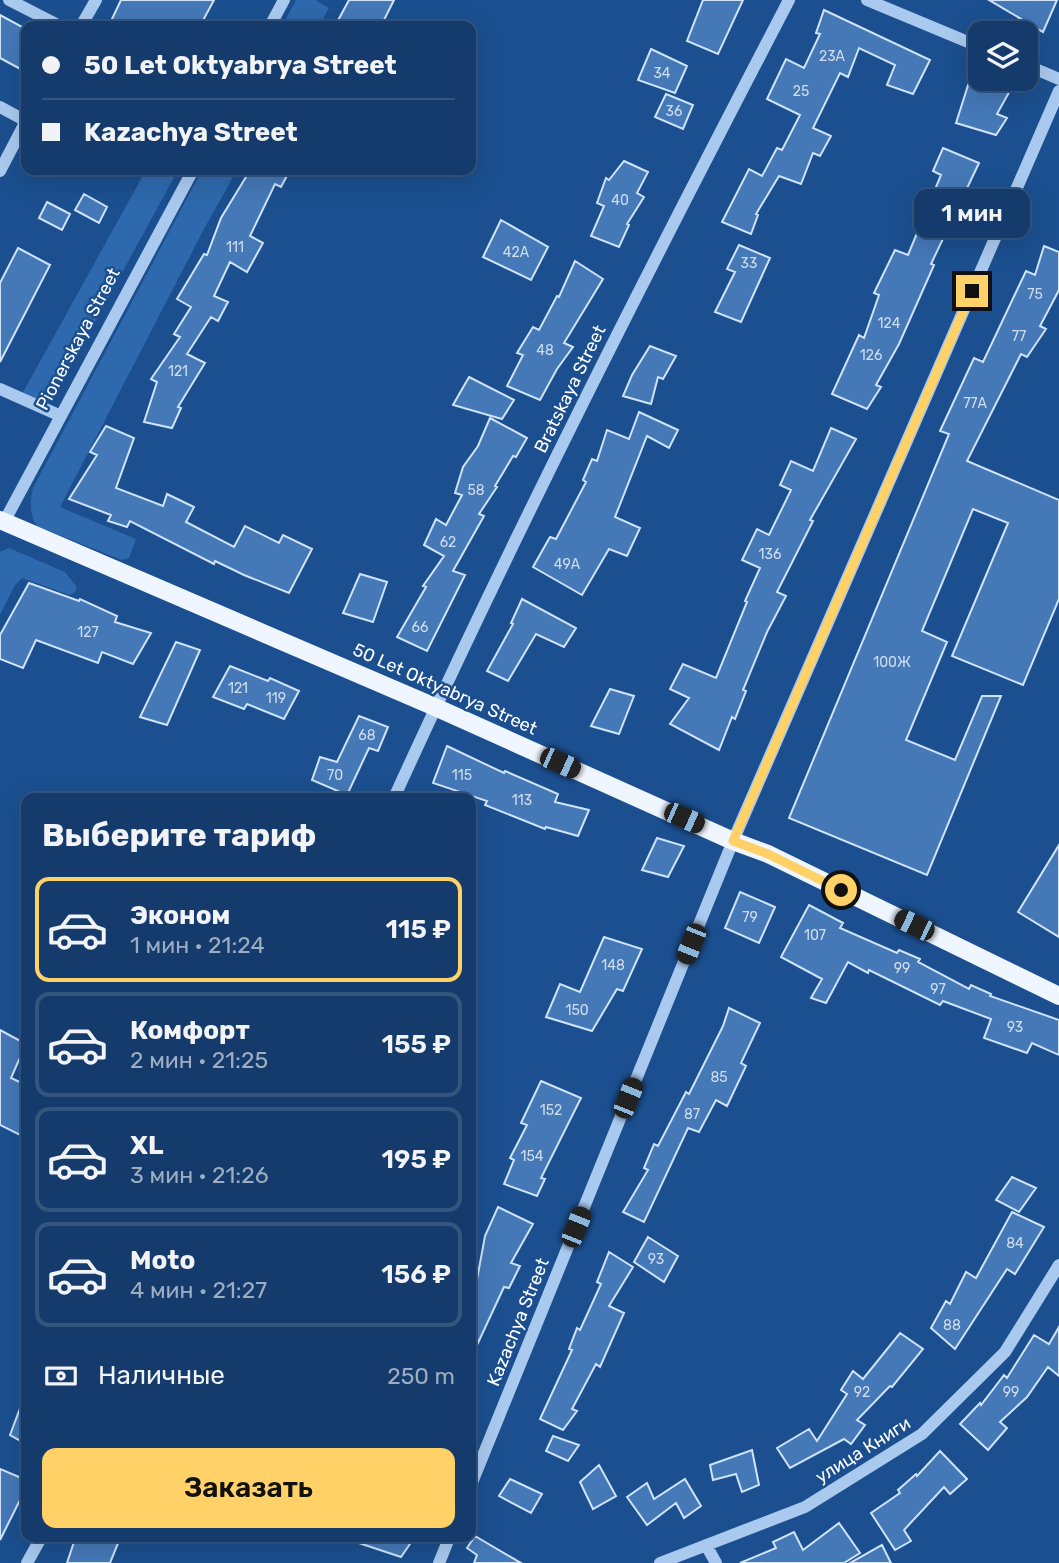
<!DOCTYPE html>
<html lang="ru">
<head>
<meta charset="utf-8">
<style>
  body { margin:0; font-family:Rubik,sans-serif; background:#1d4271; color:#f1f3f6; height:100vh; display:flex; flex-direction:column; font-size:26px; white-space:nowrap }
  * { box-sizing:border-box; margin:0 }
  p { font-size:23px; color:#9dadc1 }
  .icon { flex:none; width:38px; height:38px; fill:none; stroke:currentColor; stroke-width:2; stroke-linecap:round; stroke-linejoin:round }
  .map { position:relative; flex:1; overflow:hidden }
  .panel { position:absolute; left:21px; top:793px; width:455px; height:749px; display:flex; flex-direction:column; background:#143b6b; border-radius:14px; box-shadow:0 7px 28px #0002,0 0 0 2px #33557e }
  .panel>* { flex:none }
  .hud { position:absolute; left:21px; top:21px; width:455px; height:154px; border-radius:14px; box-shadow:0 7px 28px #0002,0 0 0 2px #33557e; display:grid; align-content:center; height:154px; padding:0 21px; background:#143b6b }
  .controls { position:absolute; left:968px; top:21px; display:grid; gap:14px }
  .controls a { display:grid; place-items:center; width:70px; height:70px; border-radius:14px; background:#143b6b; box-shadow:0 7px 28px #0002,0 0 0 2px #33557e; font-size:35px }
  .end { position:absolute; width:32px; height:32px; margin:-16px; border:9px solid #ffd166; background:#111; box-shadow:0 0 0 4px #111 }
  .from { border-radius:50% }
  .bubble { position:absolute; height:49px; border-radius:14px; background:#143b6b; box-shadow:0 7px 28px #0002,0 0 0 2px #33557e; font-size:23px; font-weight:600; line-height:49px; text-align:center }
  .car { position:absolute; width:21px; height:42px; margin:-21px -10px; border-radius:9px; box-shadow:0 0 5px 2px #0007; background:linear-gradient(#222 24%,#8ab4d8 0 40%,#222 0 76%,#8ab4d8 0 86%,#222 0) }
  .hud b { display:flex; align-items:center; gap:24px; height:66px; font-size:26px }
  .hud b+b { border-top:2px solid #33557e }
  .hud i { width:18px; height:18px; background:#f1f3f6 }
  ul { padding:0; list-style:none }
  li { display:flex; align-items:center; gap:21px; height:105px; margin:0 14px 10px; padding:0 7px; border:4px solid #33557e; border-radius:14px }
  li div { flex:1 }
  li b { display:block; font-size:26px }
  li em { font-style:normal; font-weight:600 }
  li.active { border-color:#ffd166 }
  li>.icon { width:63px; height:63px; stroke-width:1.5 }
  h2 { padding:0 21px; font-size:32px; line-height:84px }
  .pay { display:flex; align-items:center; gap:18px; height:77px; padding:0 21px; font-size:26px }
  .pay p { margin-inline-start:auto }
  .action { display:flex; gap:14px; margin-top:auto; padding:14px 21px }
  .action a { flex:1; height:80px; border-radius:14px; background:#ffd166; color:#111; font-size:28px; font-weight:600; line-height:80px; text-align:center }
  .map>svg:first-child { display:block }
  .green { fill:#2e69ad }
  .building { fill:#4478b7; stroke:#cfe3fa; stroke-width:2 }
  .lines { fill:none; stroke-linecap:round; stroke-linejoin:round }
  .minor { stroke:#a9c9ee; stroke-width:12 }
  .major { stroke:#f0f6ff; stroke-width:18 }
  .route { stroke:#ffd166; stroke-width:9 }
  .labels { text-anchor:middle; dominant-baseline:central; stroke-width:5; stroke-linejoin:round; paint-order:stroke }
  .number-label { font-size:14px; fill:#d0dded }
  .street-label { font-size:18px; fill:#fff; stroke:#1b4f8f }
</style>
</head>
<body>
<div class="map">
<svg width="1059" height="1563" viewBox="0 0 1059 1563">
  <rect width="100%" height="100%" fill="#1b4f8f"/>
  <path class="green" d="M296,0H315L329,8L319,26H282Z
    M146,170H178L57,392C46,403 35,400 22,394Z
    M202,170H237L204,229L60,507L136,539L129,558L122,560L37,526C29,515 30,500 33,488Z
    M9,548L65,572L76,586V591L70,595L22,578L15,585L0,615V552Z"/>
  <path class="building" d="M121,0H214L200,26H121L111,21Z
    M349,0H394L381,26H335Z
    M703,0H743L718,54L687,41Z
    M989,0H1057L1043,32Z
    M824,10L930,60L913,94L887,85L895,65L859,48L848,77L840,73L813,128L831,136L820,156L813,153L801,184L779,176L756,214L758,215L751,234L722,222L749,169L762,176L777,148L782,150L800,115L767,99L786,59L804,68L820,34L816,33Z
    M0,15L26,29V72L0,58Z
    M651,49L687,66L675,93L638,80Z
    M970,79H993L1012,87L997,114L1007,118L996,135L956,123Z
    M666,94L693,105L683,129L655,117Z
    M943,148L979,163L931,264L934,265L899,344L876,385L881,387L867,409L832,394L859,335L864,338L879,295L874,293L895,250L908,255L941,175L933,171Z
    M624,161L648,172L637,193L644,197L627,224L629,225L619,247L591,236L604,206L597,203L606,178L609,180Z
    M243,170H290L281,187L275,184L250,236L263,243L247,272L230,262L214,296L228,302L218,321L211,317L187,354L205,363L178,407L181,408L172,428L144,422L157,382L151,379L180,337L174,334L191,307L177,299L204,254L207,255L221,218L249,172Z
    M84,194L107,207L99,223L75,210Z
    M47,202L70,214L62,230L39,218Z
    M501,220L548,247L531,280L483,257Z
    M739,245L770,258L741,322L715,312L735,272L727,269Z
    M1044,246L1059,252V290L1040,326L1046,329L1027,357L1021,354L967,461L1059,500V599L1023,685L952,656L1008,523L973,509L922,631L947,642L906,740L955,760L982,696H1001L927,875L789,818L949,434L940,431L974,358L983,362L1026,271L1035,275Z
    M18,248L50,265L0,362V283Z
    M575,261L603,279L564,343L573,347L557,369L540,400L507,386L523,355L517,353L533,327L539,330L557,296L559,297Z
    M650,346L676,356L663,379L658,377L651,404L623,396L632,375Z
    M469,377L514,400L502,419L453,405Z
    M639,412L678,430L669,448L647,436L615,517L640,528L627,556L609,549L582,595L533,567L550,537L556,539L586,482L583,480L592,459L597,461L607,430L629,439Z
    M490,418L527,438L516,457L513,456L495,486L497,487L479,514L484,516L453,571L465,575L427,651L397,637L426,587L423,586L444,556L424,545L436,519L446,525L462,495L455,493L463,467L478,446Z
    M106,426L134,438L116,488L163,506L167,494L194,507L186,522L234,547L245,526L279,543L283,535L312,549L289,593L244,575L215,561L214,564L130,521L127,527L108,521L111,515L69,499L97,455L90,452Z
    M831,428L856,439L810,520L813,521L777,592L786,596L767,632L743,690L746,691L735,719L732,717L719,750L670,724L689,698L670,689L683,664L716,678L747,602L745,601L760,568L742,560L757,529L769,535L791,490L780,485L791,461L813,471Z
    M360,574L387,582L373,622L343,613Z
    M29,583L79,601L80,599L117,616L115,622L151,633L133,664L102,652L98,663L36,640L23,668L0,659V635Z
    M522,599L576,628L564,647L536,634L508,681L487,671L513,624L511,623Z
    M176,642L200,650L167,725L140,717Z
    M230,666L268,681L270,678L299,691L284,719L247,704L244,709L213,697Z
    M610,689L634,696L619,734L591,726Z
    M359,716L388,727L378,751L369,748L347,795L312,780L320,757L337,762Z
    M447,746L504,773L505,771L558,794L555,802L589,810L578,836L546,827L545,829L485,805L487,801L433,783Z
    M657,838L684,846L668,877L642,870Z
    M1059,845V937L1018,912Z
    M740,892L775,907L759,943L725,928Z
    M809,905L843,923L840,928L897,953L899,950L920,959L918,962L969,989L971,985L991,994L990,996L1059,1020V1055L1032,1043L1027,1053L984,1038L991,1019L943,1001L940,1005L869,970L868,973L848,962L826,1003L811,998L822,979L781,957Z
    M604,937L642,949L623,991L617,989L592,1031L546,1017L560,984L580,992Z
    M729,1008L760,1023L741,1063L746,1066L727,1106L716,1100L699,1132L688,1128L644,1222L623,1212L648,1170L644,1168L654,1144L658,1146L686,1092L689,1094L723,1026Z
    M0,1030L26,1044L11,1078L26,1085V1138L0,1125Z
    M541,1081L581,1098L541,1178L545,1179L537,1196L504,1184L514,1160L510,1158L527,1125L521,1123Z
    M1012,1177L1036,1188L1019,1212L996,1200Z
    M498,1207L533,1224L511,1263L520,1266L509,1288L504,1287L471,1358V1295L474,1296L485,1236Z
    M1012,1212L1044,1227L1015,1274L1007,1269L955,1349L931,1328L946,1301L950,1304L966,1272L976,1278Z
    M648,1237L678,1256L664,1282L634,1262Z
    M609,1252L633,1267L609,1306L624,1313L600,1367L596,1364L572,1409L577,1411L563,1430L540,1419L572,1350L569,1349L577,1328L580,1330L601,1284L597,1282Z
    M1059,1327V1376L1048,1367L1027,1397L1000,1422L1007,1428L988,1450L960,1424L980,1403L981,1405L1004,1375L1007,1378L1034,1335L1049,1344Z
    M900,1333L923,1349L892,1387L890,1386L857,1420L865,1425L851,1444L844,1439L790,1468L777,1448L809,1429L817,1441L847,1394L841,1390L853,1371L863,1379Z
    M25,1395L26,1396V1444L10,1435Z
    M553,1436L579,1445L568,1461L546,1451Z
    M752,1450L759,1485L742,1492L736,1474L713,1480L710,1465Z
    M940,1451L967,1479L950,1494L944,1487L904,1530L911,1541L895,1550L871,1513L900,1493L898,1490L916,1474L917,1476Z
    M599,1465L616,1496L593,1509L580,1482Z
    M0,1469L26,1480V1488L0,1540Z
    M510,1479L542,1494L531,1513L499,1496Z
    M685,1479L701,1506L684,1518L676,1503L647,1525L627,1497L647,1483L654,1499Z
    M839,1523L860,1553L844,1563H740L776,1548L773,1542L794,1532L803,1550Z
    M76,1536H121L110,1563H67Z
    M348,1536H401L412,1541L401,1557L347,1539Z
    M475,1536L521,1563H474L477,1555L467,1548Z
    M882,1545L891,1563H850Z"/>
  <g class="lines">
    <path class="minor" d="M9,0L60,26
      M867,0L980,47
      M81,26L96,0
      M270,26L284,0
      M1026,65L1059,79
      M0,107L26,121L0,171
      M0,389L61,416
      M4,522L193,170
      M394,798C517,528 652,263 789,0
      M471,1485L733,841L1059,91
      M706,1545L716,1563
      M27,1563L42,1536
      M439,1563L450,1536
      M660,1563L805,1507L922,1434L1005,1352L1059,1265"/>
    <path class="major" d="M0,520L435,707L733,841L768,854L1059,996"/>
  </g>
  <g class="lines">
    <path class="route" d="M841,890L768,854L733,841L972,291"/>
  </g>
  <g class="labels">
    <g class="number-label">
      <text x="832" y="56">23А</text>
      <text x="662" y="73">34</text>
      <text x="801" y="91">25</text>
      <text x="674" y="111">36</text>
      <text x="620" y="200">40</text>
      <text x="235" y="247">111</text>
      <text x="516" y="252">42А</text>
      <text x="749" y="263">33</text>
      <text x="1035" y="294">75</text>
      <text x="889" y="323">124</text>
      <text x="1019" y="336">77</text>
      <text x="545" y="350">48</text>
      <text x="871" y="355">126</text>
      <text x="178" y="371">121</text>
      <text x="975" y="403">77А</text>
      <text x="476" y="490">58</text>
      <text x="448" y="542">62</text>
      <text x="770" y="554">136</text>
      <text x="567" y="564">49А</text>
      <text x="420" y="627">66</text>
      <text x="88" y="632">127</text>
      <text x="892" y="662">100Ж</text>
      <text x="238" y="688">121</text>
      <text x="276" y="698">119</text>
      <text x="367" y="735">68</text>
      <text x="335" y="775">70</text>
      <text x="462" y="775">115</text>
      <text x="522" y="800">113</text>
      <text x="750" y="917">79</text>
      <text x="815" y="935">107</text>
      <text x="613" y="965">148</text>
      <text x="902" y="968">99</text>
      <text x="938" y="989">97</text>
      <text x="577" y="1010">150</text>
      <text x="1015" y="1027">93</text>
      <text x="719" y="1077">85</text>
      <text x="551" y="1110">152</text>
      <text x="692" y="1114">87</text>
      <text x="532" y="1156">154</text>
      <text x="1015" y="1243">84</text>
      <text x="656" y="1259">93</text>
      <text x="952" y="1325">88</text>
      <text x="862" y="1392">92</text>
      <text x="1011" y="1392">99</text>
    </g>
    <g class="street-label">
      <text transform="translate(78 339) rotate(-62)">Pionerskaya Street</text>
      <text transform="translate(570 389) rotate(-64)">Bratskaya Street</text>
      <text transform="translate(445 689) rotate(24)">50 Let Oktyabrya Street</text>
      <text transform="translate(518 1322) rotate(-68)">Kazachya Street</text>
      <text transform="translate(863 1450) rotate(-32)">улица Книги</text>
    </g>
  </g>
</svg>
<div class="controls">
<a><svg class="icon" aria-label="layers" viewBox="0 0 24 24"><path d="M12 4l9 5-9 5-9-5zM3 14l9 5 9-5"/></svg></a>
</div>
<i class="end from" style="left:841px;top:890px"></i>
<i class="end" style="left:972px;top:291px"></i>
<div class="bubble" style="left:914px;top:189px;width:116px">1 мин</div>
<i class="car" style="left:560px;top:763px;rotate:114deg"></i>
<i class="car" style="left:684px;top:818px;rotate:114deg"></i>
<i class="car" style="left:914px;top:925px;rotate:296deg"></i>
<i class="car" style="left:691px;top:944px;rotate:202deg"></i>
<i class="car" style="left:628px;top:1098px;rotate:22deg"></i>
<i class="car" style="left:576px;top:1227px;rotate:22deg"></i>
<div class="hud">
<b><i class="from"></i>50 Let Oktyabrya Street</b>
<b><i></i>Kazachya Street</b>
</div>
<section class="panel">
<h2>Выберите тариф</h2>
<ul>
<li class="active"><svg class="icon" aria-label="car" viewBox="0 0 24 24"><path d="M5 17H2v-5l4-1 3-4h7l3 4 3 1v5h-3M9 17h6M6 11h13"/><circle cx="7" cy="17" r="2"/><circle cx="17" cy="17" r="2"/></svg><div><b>Эконом</b><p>1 мин · 21:24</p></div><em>115 ₽</em></li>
<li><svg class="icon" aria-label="car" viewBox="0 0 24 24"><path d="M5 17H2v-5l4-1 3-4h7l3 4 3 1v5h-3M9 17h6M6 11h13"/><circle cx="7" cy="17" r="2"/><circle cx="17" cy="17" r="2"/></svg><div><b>Комфорт</b><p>2 мин · 21:25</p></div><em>155 ₽</em></li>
<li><svg class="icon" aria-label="car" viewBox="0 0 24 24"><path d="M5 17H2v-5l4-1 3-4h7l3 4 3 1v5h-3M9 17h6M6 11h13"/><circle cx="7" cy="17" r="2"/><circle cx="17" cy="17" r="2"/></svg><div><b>XL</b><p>3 мин · 21:26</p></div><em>195 ₽</em></li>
<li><svg class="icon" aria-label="car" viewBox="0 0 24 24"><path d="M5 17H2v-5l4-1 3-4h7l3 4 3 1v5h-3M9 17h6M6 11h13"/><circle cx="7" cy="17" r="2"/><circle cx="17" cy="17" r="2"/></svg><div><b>Moto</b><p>4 мин · 21:27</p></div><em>156 ₽</em></li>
</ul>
<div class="pay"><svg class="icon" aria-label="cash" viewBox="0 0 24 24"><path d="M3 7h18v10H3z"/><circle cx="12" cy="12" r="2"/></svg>Наличные<p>250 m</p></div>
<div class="action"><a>Заказать</a></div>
</section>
</div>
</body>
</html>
